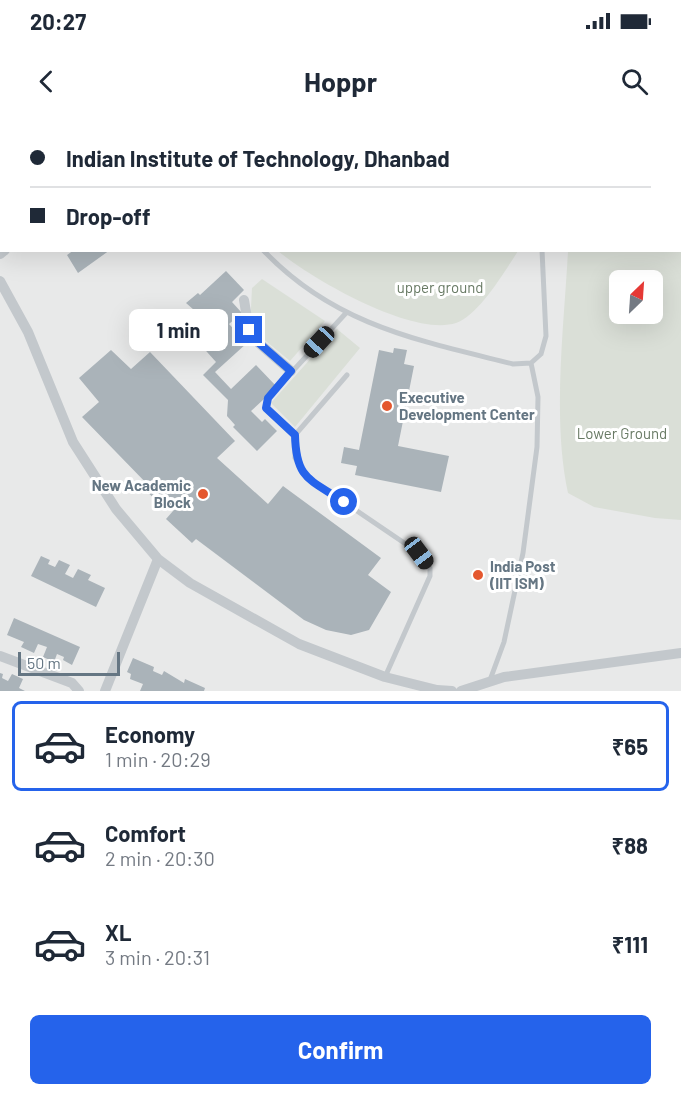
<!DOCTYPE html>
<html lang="en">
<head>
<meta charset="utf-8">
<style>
  body { margin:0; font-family:Barlow,sans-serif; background:#f2f2f3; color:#1f2937; height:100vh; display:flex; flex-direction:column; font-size:22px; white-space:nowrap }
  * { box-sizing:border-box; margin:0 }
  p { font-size:20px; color:#747a83 }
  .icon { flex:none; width:33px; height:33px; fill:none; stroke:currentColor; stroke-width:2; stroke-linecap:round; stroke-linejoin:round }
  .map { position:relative; height:571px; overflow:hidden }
  .side { display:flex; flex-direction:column; background:#fff; flex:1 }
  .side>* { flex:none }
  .top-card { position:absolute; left:0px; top:0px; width:681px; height:132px; box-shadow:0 6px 24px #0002; display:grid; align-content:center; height:132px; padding:0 30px; background:#fff }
  .needle { width:39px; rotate:25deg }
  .fabs { position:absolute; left:609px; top:150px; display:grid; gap:12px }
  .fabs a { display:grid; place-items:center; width:54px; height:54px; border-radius:9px; background:#fff; box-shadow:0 6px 24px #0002; font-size:30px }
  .scale { position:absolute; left:18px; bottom:15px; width:102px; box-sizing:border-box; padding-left:6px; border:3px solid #657683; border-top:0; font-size:16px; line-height:21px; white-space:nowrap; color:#657683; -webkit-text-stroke:4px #fff; paint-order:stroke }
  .end { position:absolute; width:27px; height:27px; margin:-14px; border:8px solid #2563eb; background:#fff; box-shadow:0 0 0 3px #fff }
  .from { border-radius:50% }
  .bubble { position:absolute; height:42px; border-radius:9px; background:#fff; box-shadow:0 6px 24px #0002; font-size:20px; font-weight:700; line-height:42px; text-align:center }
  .car { position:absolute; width:18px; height:36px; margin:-18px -9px; border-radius:8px; box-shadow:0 0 4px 2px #0007; background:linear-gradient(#222 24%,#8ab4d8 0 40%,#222 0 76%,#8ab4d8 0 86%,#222 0) }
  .top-card b { display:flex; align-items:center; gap:21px; height:57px; font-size:22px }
  .top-card b+b { border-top:2px solid #e0e1e3 }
  .top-card i { width:15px; height:15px; background:#1f2937 }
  ul { padding:10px 0 0; list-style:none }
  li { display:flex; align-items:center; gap:18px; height:90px; margin:0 12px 9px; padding:0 18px; border:3px solid transparent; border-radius:9px }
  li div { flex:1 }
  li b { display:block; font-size:22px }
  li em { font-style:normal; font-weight:700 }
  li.on { border-color:#2563eb }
  li>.icon { width:54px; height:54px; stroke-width:1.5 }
  .action { display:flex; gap:12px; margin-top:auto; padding:12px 30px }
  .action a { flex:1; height:69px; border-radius:9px; background:#2563eb; color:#fff; font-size:24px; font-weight:700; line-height:69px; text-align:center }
  .status { display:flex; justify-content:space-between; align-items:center; height:42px; padding:0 30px; background:#fff; direction:ltr }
  .status svg { height:16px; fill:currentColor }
  header { display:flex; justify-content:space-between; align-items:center; height:78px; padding:0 30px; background:#fff; font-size:27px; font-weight:700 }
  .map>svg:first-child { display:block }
  .built { fill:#e8e9e9; fill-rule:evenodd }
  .green { fill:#dadfd7; fill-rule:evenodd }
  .building { fill:#aab3b9 }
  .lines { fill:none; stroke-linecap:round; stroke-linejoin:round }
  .service { stroke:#c3c8cc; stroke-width:5 }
  .minor { stroke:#c3c8cc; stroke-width:10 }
  .route { stroke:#2563eb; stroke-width:8 }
  .poi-dot { fill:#e4572e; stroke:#fff; stroke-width:2 }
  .labels { text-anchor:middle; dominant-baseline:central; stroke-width:6; stroke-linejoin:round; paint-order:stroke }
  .park-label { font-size:15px; fill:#687a64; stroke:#fff }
  .poi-label { font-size:15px; font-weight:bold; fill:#657683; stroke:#fff; text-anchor:start }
</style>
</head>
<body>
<div class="status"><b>20:27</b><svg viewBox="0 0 49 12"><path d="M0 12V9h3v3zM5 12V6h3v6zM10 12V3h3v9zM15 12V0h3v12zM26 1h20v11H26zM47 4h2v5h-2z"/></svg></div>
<header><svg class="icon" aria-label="back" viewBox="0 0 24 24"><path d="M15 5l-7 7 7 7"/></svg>Hoppr<svg class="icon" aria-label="search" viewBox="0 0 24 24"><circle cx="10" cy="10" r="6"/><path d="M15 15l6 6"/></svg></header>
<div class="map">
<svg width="681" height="571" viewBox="0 0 681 571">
  <rect width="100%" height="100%" fill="#fafaf8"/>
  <path class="built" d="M0,0H681V571H0ZM2,2H680V130H2ZM620,160H652V194H620Z"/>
  <path class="green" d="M680,21H681V400L655,398L594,387L568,373C552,300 564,206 568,131L680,130ZM620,160H652V194H620Z
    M278,131H518C505,151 479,195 456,203C412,217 312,159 278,131Z
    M262,159L325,201L290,241L250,208L252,168Z
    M337,209L360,228L295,307L271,283Z"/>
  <path class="building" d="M74,130H110L78,153L67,135Z
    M226,151L244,170L232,182L242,193L229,204L247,223L215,252L231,269L256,245L277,267L251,291L262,302L265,299L277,311L257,331L233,307L235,305L227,296L228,280L203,255L216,242L190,213L194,207L191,198L194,190L186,183L198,173L200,175Z
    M394,228L407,230L404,244L414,246L398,326L449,336L441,372L355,355L357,346L341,343L344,327L359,330L379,230L393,233Z
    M111,230L131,249L150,232L235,321L217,338L268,384L283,366L381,438L368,455L391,472L369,510L351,515L326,510L304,500L196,419L192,423L166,399L173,391L160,377L156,380L146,371L150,367L82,297L99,282L79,258Z
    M41,436L50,440L48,444L55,447L59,440L70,445L65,454L73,458L78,449L91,455L88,460L105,468L96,487L31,456Z
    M14,498L80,527L72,545L63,540L64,537L57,534L54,542L43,537L47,527L38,524L34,533L21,527L24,522L7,515Z
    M133,538L154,547L153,551L162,555L164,551L184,563L185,559L205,568L204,571H140L143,564L130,559L131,554L127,552Z
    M0,553L3,554L2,558L8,561L12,554L23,559L19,568L25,571H0Z"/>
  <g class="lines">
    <path class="service" d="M223,0V2
      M537,0H543
      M263,130C334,205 417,220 513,244L531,243L541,234L546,216L542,130
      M346,193L268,278L266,288L295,315L347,255
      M295,315V338L307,357L419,433L430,448V456L385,557
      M490,560L504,522L523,433L537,327L538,277L531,243"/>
    <path class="minor" d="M193,2L195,0
      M0,134L5,130
      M0,161L28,212L73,322L116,389L158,439L190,463L299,524L385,557L437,570L452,571
      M244,180L249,210L252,217L291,251
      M0,536L72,563L79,571
      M105,571L158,439
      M461,571L504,557L681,533"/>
  </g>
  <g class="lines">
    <path class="route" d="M249,210L252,217L291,251L268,278L266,288L295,315C296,360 310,359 344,382"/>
  </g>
  <g class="poi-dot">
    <circle cx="387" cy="286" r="6"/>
    <circle cx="203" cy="374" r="6"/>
    <circle cx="478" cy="455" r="6"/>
  </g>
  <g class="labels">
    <g class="park-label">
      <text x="440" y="167">upper ground</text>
      <text x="622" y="313">Lower Ground</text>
    </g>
    <g class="poi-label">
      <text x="399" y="277">Executive<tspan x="399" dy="17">Development Center</tspan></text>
      <text x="191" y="365" text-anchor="end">New Academic<tspan x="191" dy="17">Block</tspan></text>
      <text x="490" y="446">India Post<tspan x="490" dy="17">(IIT ISM)</tspan></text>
    </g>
  </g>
</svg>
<div class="fabs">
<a><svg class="needle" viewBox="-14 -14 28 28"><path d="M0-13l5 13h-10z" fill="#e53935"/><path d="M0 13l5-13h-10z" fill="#747a83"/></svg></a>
</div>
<div class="scale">50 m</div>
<i class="end from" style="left:344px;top:382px"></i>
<i class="end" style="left:249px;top:210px"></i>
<div class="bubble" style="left:129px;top:189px;width:99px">1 min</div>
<i class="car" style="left:319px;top:222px;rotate:223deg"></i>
<i class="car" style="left:419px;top:433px;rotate:143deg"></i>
<div class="top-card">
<b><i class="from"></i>Indian Institute of Technology, Dhanbad</b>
<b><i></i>Drop-off</b>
</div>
</div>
<section class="side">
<ul>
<li class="on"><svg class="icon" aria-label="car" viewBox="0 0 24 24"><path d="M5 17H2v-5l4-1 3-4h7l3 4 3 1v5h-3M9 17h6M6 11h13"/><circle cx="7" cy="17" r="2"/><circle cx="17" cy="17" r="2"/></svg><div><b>Economy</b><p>1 min · 20:29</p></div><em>₹65</em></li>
<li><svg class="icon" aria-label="car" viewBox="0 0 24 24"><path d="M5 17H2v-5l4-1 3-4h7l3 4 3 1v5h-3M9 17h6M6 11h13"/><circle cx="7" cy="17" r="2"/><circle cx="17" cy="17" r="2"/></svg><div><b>Comfort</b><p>2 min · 20:30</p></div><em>₹88</em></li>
<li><svg class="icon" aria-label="car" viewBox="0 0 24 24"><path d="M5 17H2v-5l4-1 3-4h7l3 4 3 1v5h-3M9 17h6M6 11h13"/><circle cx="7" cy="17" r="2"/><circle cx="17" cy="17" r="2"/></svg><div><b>XL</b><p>3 min · 20:31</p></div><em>₹111</em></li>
</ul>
<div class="action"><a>Confirm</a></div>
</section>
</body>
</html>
